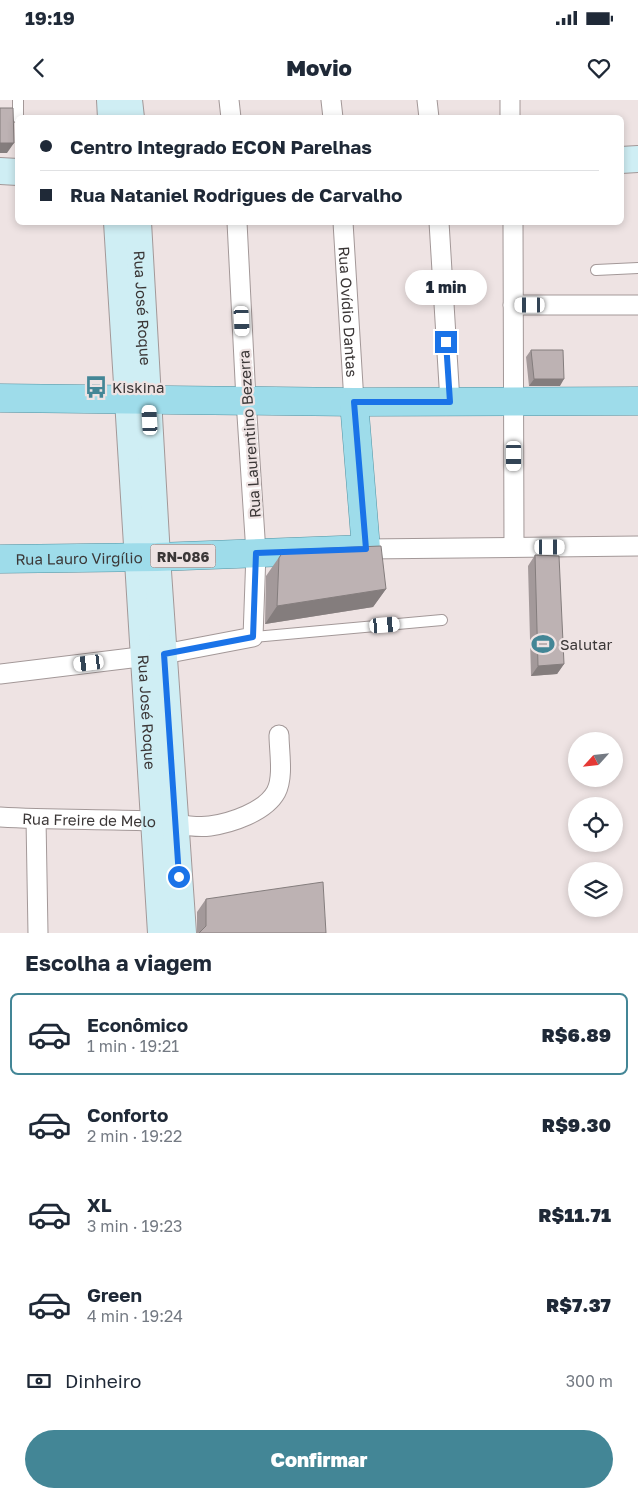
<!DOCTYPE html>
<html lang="pt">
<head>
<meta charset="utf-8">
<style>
  body { margin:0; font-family:"Golos Text",sans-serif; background:#f2f2f3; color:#1f2937; height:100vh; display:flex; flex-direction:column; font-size:19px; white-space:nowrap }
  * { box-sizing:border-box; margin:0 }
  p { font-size:16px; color:#747a83 }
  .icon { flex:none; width:28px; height:28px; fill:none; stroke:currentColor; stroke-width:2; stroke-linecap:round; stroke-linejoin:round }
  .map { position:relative; height:833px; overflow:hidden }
  .side { display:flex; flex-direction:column; background:#fff; flex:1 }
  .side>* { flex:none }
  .hud { position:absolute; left:15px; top:15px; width:609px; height:110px; border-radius:8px; box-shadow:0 2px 8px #0003; display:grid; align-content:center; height:110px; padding:0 25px; background:#fff }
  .needle { width:32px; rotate:243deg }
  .tools { position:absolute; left:568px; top:632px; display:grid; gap:10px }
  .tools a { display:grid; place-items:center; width:55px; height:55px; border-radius:50%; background:#fff; box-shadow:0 2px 8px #0003; font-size:25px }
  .end { position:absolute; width:22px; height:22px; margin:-11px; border:6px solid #1a73e8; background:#fff; box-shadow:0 0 0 2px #fff }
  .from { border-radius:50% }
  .bubble { position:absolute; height:35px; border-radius:18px; background:#fff; box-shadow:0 2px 8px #0003; font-size:16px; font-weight:800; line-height:35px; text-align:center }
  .car { position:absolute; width:15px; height:30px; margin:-15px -8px; border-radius:6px; box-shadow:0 0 4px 1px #0007; background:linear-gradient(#fff 24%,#345 0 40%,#fff 0 76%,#345 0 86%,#fff 0) }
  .hud b { display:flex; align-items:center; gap:18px; height:48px; font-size:19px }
  .hud b+b { border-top:1px solid #e0e1e3 }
  .hud i { width:12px; height:12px; background:#1f2937 }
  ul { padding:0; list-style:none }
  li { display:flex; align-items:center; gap:15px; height:82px; margin:0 10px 8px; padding:0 15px; border:2px solid transparent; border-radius:8px }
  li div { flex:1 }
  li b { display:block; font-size:19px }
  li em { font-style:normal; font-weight:800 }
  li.active { border-color:#438696 }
  li>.icon { width:45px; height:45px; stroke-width:1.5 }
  h2 { padding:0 25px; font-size:22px; line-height:60px }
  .pay { display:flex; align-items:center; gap:12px; height:55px; padding:0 25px; font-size:19px }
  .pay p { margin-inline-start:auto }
  .primary-button { display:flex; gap:10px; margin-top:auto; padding:10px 25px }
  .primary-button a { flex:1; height:58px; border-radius:30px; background:#438696; color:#fff; font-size:20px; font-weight:800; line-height:58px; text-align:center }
  .status { display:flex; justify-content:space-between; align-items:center; height:35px; padding:0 25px; background:#fff; direction:ltr }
  .status svg { height:14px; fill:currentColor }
  header { display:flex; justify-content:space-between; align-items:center; height:65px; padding:0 25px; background:#fff; font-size:22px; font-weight:800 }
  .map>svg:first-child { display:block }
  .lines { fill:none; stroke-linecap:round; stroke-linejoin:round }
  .lane-casing { stroke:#a39898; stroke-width:12 }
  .street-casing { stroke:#a39898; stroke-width:21 }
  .secondary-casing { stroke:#a39898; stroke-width:28 }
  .primary-casing { stroke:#5293a2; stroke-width:29 }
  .lane { stroke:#fff; stroke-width:10 }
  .street { stroke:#fff; stroke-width:19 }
  .secondary { stroke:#cfeef4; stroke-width:26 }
  .primary { stroke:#9edcea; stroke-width:28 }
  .wall { fill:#a3999a }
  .shaded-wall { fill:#847d7d }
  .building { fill:#bdb2b3; stroke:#847d7d }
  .route { stroke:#1a73e8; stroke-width:6 }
  .labels { text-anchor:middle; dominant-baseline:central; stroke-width:4.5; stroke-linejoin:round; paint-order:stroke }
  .shield { fill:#eee3e3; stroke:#716b6b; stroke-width:1 }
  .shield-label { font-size:14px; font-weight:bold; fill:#3b3737 }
  .street-label { font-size:15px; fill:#3b3737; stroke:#eee3e3 }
  .poi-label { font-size:15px; fill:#3b3737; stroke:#eee3e3; text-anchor:start }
</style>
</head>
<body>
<div class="status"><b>19:19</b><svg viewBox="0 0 49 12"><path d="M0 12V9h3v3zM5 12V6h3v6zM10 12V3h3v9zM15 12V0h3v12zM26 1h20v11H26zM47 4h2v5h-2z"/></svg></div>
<header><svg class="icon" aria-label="back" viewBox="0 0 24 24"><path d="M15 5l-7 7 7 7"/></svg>Movio<svg class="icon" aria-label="heart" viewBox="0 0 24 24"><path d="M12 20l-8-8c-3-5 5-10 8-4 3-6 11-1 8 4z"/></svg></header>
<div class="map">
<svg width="638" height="833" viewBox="0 0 638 833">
  <rect width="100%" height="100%" fill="#eee3e3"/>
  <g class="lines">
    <defs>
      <path id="lane" d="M18,0V18
        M596,170L638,168
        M253,537L442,520"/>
      <g id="street">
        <path d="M229,0L231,18"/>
        <path d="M331,0L333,18"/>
        <path d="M427,0L429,18"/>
        <path d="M510,0V18"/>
        <path id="s1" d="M343,122L354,302"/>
        <path d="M439,122L450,302"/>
        <path d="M513,122L514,447"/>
        <path d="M513,205H638"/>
        <path d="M366,449L638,446"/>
        <path d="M0,574L164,554L253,537L256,453L246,300L237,122"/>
        <path id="s2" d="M0,717C50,720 100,719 149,721C170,721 189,729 210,726C231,723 265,712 276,692C284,677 279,651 279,635"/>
        <path d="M36,719L38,833"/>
      </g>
      <g id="secondary">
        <path d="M110,0L111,18"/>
        <path d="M129,0L131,18"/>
        <path d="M621,60L638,59"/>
        <path d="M0,71L18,72"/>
        <path id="s3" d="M117,122L161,833"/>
        <path id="s4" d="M138,122L157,457L183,833"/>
      </g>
      <g id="primary">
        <path d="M0,298L354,302L638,301"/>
        <path id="s5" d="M0,459L157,457L366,449L354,302"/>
      </g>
    </defs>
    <use href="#lane" class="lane-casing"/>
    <use href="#street" class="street-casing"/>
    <use href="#secondary" class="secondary-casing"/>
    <use href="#primary" class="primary-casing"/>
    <use href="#lane" class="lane"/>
    <use href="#street" class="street"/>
    <use href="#secondary" class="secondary"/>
    <use href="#primary" class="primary"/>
  </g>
  <path class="wall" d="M531,250L560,286H529L526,257Z
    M284,450L386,489L373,507L265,524L266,476Z
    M535,455L564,564L557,574L531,576L528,466Z
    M206,799L326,833H197V812Z"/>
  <path class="shaded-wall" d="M0,43H14L7,53H0Z
    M534,279H564L560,286H529Z
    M386,489L373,507L265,524L277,506Z
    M564,564L557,574L531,576L538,566Z"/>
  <path class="building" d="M0,8H13L14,43H0Z
    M531,250H563L564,279H534Z
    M381,446L386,489L277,506L279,458L284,450Z
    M535,455L559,456L564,564L538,566Z
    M323,782L326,833H199L206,826V799Z"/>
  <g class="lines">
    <path class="route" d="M179,777L164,554L253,537L256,453L366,449L354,302H450L446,242"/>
  </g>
  <defs>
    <symbol id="bus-bare" viewBox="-9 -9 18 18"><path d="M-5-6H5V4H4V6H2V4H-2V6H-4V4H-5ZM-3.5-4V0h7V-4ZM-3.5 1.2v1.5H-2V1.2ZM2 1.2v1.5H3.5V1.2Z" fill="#438696" stroke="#eee3e3" stroke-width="2.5" paint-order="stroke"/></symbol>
    <symbol id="stadium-bare" viewBox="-9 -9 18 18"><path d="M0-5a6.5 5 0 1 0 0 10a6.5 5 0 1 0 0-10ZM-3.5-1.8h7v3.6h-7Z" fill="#438696" stroke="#eee3e3" stroke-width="2.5" paint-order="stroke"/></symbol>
  </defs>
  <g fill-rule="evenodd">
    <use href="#bus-bare" x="80" y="271" width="32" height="32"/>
    <use href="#stadium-bare" x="527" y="528" width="32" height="32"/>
  </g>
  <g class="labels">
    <rect class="shield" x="150.5" y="444.5" width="65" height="23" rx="4"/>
    <g class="shield-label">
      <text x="183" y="456">RN-086</text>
    </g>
    <g class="street-label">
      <text stroke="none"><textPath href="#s4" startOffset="86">Rua José Roque</textPath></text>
      <text stroke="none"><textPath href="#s1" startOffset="90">Rua Ovídio Dantas</textPath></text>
      <text transform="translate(249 334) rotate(-94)">Rua Laurentino Bezerra</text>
      <text stroke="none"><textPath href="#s5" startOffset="79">Rua Lauro Virgílio</textPath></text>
      <text stroke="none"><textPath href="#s3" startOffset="491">Rua José Roque</textPath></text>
      <text stroke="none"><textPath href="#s2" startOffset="89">Rua Freire de Melo</textPath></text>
    </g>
    <g class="poi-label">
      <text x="112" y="287">Kiskina</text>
      <text x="560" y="544">Salutar</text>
    </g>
  </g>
</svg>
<div class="tools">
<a><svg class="needle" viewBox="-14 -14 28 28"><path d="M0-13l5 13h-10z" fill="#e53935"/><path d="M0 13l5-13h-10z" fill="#747a83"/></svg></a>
<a><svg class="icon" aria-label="locate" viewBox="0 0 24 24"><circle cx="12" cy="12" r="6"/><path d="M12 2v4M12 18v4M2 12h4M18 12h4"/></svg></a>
<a><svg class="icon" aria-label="layers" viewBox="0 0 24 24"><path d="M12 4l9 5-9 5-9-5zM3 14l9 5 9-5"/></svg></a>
</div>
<i class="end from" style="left:179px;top:777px"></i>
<i class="end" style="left:446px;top:242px"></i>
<div class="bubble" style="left:405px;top:170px;width:82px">1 min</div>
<i class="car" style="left:530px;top:205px;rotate:270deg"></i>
<i class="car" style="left:242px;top:221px;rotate:177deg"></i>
<i class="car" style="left:150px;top:320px;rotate:357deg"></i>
<i class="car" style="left:514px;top:356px;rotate:180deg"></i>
<i class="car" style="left:550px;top:447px;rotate:90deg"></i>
<i class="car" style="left:385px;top:525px;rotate:85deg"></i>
<i class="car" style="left:89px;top:563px;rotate:263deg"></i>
<div class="hud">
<b><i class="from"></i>Centro Integrado ECON Parelhas</b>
<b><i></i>Rua Nataniel Rodrigues de Carvalho</b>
</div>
</div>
<section class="side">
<h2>Escolha a viagem</h2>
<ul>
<li class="active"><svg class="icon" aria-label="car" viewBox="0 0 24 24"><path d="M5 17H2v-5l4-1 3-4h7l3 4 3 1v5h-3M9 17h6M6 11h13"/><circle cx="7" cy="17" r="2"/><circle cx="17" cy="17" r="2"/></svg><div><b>Econômico</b><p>1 min · 19:21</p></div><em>R$6.89</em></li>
<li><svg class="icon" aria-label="car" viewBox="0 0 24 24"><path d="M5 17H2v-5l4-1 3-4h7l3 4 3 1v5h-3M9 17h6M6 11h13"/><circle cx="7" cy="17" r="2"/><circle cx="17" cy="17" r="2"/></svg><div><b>Conforto</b><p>2 min · 19:22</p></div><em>R$9.30</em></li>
<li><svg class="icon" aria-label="car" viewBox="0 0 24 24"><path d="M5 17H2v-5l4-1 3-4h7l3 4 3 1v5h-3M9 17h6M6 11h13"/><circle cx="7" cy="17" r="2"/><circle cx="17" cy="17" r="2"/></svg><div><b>XL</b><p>3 min · 19:23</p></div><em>R$11.71</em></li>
<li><svg class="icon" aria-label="car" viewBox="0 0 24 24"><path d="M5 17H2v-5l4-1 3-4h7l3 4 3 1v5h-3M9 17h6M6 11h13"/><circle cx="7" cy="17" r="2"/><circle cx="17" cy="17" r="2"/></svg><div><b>Green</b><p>4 min · 19:24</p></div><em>R$7.37</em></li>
</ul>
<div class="pay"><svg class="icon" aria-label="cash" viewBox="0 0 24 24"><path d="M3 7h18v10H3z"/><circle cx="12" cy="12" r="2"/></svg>Dinheiro<p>300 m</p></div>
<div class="primary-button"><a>Confirmar</a></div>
</section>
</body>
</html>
